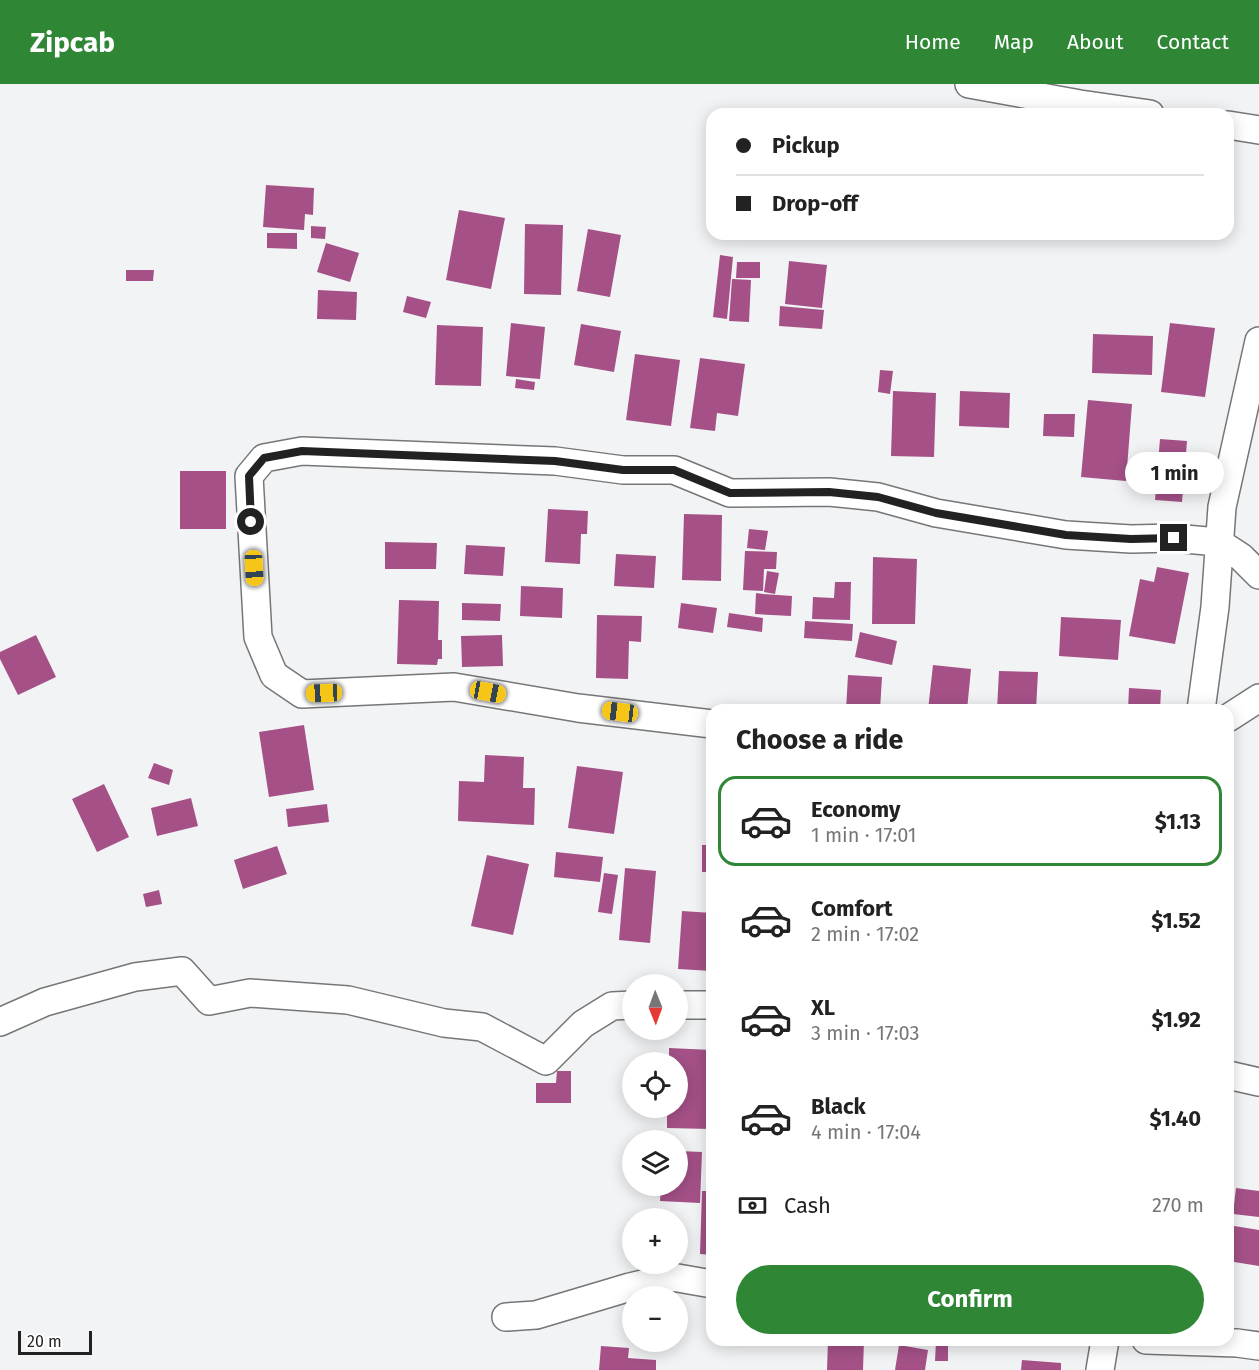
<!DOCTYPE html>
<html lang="en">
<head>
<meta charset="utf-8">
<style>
  body { margin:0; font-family:"Fira Sans",sans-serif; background:#f2f2f2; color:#222; height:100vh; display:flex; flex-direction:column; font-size:22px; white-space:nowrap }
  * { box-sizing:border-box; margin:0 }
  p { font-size:20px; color:#767676 }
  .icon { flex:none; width:33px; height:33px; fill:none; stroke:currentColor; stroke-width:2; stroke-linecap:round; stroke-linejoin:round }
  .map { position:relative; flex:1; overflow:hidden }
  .drawer { position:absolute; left:706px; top:620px; width:528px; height:642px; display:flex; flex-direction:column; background:#fff; border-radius:18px; box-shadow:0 3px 15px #0003 }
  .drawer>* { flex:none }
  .guide { position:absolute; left:706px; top:24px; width:528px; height:132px; border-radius:18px; box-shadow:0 3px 15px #0003; display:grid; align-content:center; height:132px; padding:0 30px; background:#fff }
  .needle { width:39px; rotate:179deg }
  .controls { position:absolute; left:622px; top:890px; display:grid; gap:12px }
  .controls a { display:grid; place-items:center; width:66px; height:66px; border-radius:50%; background:#fff; box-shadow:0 3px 15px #0003; font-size:30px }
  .scale { position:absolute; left:18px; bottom:15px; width:74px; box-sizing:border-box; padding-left:6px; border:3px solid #222223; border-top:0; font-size:16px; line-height:21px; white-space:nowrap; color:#222223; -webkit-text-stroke:4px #fff; paint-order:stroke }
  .end { position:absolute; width:27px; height:27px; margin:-14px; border:8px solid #222223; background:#fff; box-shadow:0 0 0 3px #fff }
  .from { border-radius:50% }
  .bubble { position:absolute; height:42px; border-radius:21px; background:#fff; box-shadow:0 3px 15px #0003; font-size:20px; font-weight:700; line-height:42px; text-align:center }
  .car { position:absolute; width:18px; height:36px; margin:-18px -9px; border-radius:8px; box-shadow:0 0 4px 2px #0007; background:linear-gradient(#f5c518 24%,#345 0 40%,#f5c518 0 76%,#345 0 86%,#f5c518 0) }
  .guide b { display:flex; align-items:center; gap:21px; height:57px; font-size:22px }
  .guide b+b { border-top:2px solid #e0e0e0 }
  .guide i { width:15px; height:15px; background:#222 }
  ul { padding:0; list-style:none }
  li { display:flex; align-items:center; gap:18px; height:90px; margin:0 12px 9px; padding:0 18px; border:3px solid transparent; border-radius:18px }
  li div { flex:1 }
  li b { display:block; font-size:22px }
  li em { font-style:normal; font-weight:700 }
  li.active { border-color:#2f8736 }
  li>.icon { width:54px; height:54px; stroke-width:1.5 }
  h2 { padding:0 30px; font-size:27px; line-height:72px }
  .pay { display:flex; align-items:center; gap:15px; height:66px; padding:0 30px; font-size:22px }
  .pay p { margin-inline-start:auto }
  .button { display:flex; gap:12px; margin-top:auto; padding:12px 30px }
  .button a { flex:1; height:69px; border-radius:36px; background:#2f8736; color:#fff; font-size:24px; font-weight:700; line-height:69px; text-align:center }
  header { display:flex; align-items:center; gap:36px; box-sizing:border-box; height:84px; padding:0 30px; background:#2f8736; color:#fff }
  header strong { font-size:28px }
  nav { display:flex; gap:33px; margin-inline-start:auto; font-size:21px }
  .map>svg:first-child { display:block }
  .building { fill:#a55188 }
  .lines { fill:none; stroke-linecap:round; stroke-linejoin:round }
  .street-casing { stroke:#757677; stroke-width:30 }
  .street { stroke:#fff; stroke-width:27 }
  .route { stroke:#222223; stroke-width:8 }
</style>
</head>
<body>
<header>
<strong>Zipcab</strong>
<nav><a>Home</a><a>Map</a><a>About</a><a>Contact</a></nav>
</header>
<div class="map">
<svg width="1259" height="1286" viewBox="0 0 1259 1286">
  <rect width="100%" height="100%" fill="#f2f3f4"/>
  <path class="building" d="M266,101L314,104L313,131L305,130L304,146L263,143Z
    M459,126L505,134L491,205L446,196Z
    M525,140L563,141L561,211L524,210Z
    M311,142L326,143L325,155L311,154Z
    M588,145L621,151L610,213L577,207Z
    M267,149H297V165L267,164Z
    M326,159L359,169L350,198L317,188Z
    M720,171L733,173L727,235L713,233Z
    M789,177L827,181L822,224L785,220Z
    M737,178H760V194H736Z
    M126,186H154L153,197H126Z
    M732,195L751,196L749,238L729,237Z
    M318,206L357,208L356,236L317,235Z
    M407,212L431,218L426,234L403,228Z
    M780,222L824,226L822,245L779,242Z
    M511,239L545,243L540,295L506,292Z
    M1170,239L1215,244L1205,313L1161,308Z
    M581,240L621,247L614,288L574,281Z
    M437,241L483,243L481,302L435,301Z
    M1093,250L1153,252L1152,291L1092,289Z
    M635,270L680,276L671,342L626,336Z
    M700,274L745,280L738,332L717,329L715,347L690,344Z
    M880,286L893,287L890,310L878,308Z
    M516,295L535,298L534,306L515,304Z
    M893,307L936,309L934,373L891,372Z
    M960,307L1010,309L1009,344L959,342Z
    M1088,316L1132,320L1126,397L1081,393Z
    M1044,330H1075L1074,353L1043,352Z
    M1160,355L1187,357L1182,418L1155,416Z
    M180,387H226V445H180Z
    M548,425L588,427L587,450H581L580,480L545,478Z
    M684,430L722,431L721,497L682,496Z
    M749,445L768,447L765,466L747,464Z
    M385,458L437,459L436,485H385Z
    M466,461L505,463L503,492L464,490Z
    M745,467L777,468L776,485H764L763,507L743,506Z
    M616,470L656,472L654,504L614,502Z
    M873,473L917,475L915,540H872Z
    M1157,483L1189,489L1175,560L1129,552L1140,495L1154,498Z
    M767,487L779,489L775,510L764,508Z
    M835,498H851L850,536L812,535L813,513L834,514Z
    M521,502L563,504L562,534L520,532Z
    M756,509L763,510V514V510L792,512L791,532L755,530Z
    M399,516L439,517L438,556H442V575H438L437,581L397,580Z
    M462,519L501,520L500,537L462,536Z
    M681,519L717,524L713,549L678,544Z
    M729,529L763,534L762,548L727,543Z
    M597,531L642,532L641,558L629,557L628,595L596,594Z
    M1061,533L1121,536L1118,576L1059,572Z
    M805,537L853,540L852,557L804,554Z
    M860,548L897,557L892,581L855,573Z
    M36,551L56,593L18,611L0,575V568Z
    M502,551L503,582L462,583L461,552Z
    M933,581L971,585L967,626H928Z
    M999,587L1038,588L1036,626H997Z
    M848,591L882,593L880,626H846Z
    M1129,604L1161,606L1160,626H1128Z
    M304,641L314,706L269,713L259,648Z
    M485,671L524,673L523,704H535L534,741L458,737L459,697L484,698Z
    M154,679L173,686L169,701L148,694Z
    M577,682L623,688L614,750L568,744Z
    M104,700L129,753L97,768L72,715Z
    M710,702H712V759H709Z
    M191,714L198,742L157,752L151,724Z
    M327,720L329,738L288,743L286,725Z
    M702,761H712V788H702Z
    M277,762L287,790L243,805L234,776Z
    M556,768L603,773L600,798L554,793Z
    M487,771L529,780L513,851L471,842Z
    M625,784L656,787L650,859L619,856Z
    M604,789L618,791L612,830L598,828Z
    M159,806L162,820L146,823L143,810Z
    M682,827L712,829V887L678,885Z
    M669,964L712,966L711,1045L667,1044V1023H678V978H669Z
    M557,987H571V1019H536V999H556Z
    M678,1067L702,1068L700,1119L660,1117L661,1101H678Z
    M1236,1104L1259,1107V1133L1233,1130Z
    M702,1107H712V1171L700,1170Z
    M1228,1141L1259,1146V1182L1228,1177Z
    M828,1256H864L863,1286H827Z
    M936,1257L948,1258V1277H935Z
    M899,1261L928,1266L925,1286H895Z
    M601,1262L629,1264L628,1274L656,1276V1286H599Z
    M1022,1276L1061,1279V1286H1021Z"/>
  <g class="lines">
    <defs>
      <path id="street" d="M969,0L1080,20L1150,30
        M1228,41L1259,46
        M1201,626L1215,523L1222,423L1259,257
        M1228,634L1259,614
        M712,640L578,624L454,603L302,610L274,591L258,553L249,392L264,374L302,367L555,377L623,386H674L730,409L829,408L878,413L936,429L1066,451L1131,455L1174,454L1218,458L1241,473L1259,491
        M678,921H712
        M0,938L45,918L135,893L182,887L209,917L250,909L348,916L444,939L482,943L546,977L583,940L612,922L633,921
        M1228,991L1259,998
        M506,1233L536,1231L630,1203L672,1193L712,1200
        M1146,1256L1237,1259L1259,1262
        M1100,1286L1105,1256"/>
    </defs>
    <use href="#street" class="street-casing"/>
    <use href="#street" class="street"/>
  </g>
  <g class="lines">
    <path class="route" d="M251,438L249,392L264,374L302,367L555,377L623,386H674L730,409L829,408L878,413L936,429L1066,451L1131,455L1174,454"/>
  </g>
</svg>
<div class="controls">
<a><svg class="needle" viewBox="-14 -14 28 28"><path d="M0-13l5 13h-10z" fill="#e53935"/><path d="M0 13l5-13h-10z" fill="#767676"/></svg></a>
<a><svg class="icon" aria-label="locate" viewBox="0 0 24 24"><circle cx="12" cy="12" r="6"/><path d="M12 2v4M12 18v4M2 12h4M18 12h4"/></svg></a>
<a><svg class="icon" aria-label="layers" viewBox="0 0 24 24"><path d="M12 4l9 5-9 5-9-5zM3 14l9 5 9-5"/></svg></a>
<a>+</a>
<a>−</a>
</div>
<div class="scale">20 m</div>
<i class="end from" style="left:251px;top:438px"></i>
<i class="end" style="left:1174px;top:454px"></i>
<div class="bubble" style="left:1125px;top:368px;width:99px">1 min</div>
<i class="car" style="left:254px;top:484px;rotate:177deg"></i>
<i class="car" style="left:488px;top:608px;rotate:101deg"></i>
<i class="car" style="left:324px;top:609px;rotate:268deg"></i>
<i class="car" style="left:620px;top:628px;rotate:277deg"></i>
<div class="guide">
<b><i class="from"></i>Pickup</b>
<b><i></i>Drop-off</b>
</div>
<section class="drawer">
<h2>Choose a ride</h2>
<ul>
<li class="active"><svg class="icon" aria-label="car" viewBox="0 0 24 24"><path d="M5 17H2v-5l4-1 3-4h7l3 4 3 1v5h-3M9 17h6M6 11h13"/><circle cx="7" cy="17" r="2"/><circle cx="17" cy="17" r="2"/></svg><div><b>Economy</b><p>1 min · 17:01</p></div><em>$1.13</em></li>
<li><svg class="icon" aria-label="car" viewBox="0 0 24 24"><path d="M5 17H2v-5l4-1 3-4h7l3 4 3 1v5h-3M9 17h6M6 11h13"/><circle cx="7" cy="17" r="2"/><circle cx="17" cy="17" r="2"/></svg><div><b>Comfort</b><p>2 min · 17:02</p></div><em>$1.52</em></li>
<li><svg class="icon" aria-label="car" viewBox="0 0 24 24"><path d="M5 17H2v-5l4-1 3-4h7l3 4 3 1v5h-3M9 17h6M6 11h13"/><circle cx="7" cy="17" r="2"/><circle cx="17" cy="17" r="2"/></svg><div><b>XL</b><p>3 min · 17:03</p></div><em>$1.92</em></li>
<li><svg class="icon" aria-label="car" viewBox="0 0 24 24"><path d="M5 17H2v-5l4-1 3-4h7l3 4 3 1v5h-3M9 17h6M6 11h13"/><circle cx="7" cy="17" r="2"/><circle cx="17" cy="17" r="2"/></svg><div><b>Black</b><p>4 min · 17:04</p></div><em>$1.40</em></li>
</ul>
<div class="pay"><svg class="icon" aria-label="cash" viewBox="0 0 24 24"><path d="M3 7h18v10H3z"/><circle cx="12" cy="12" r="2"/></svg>Cash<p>270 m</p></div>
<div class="button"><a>Confirm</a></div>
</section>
</div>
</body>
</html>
